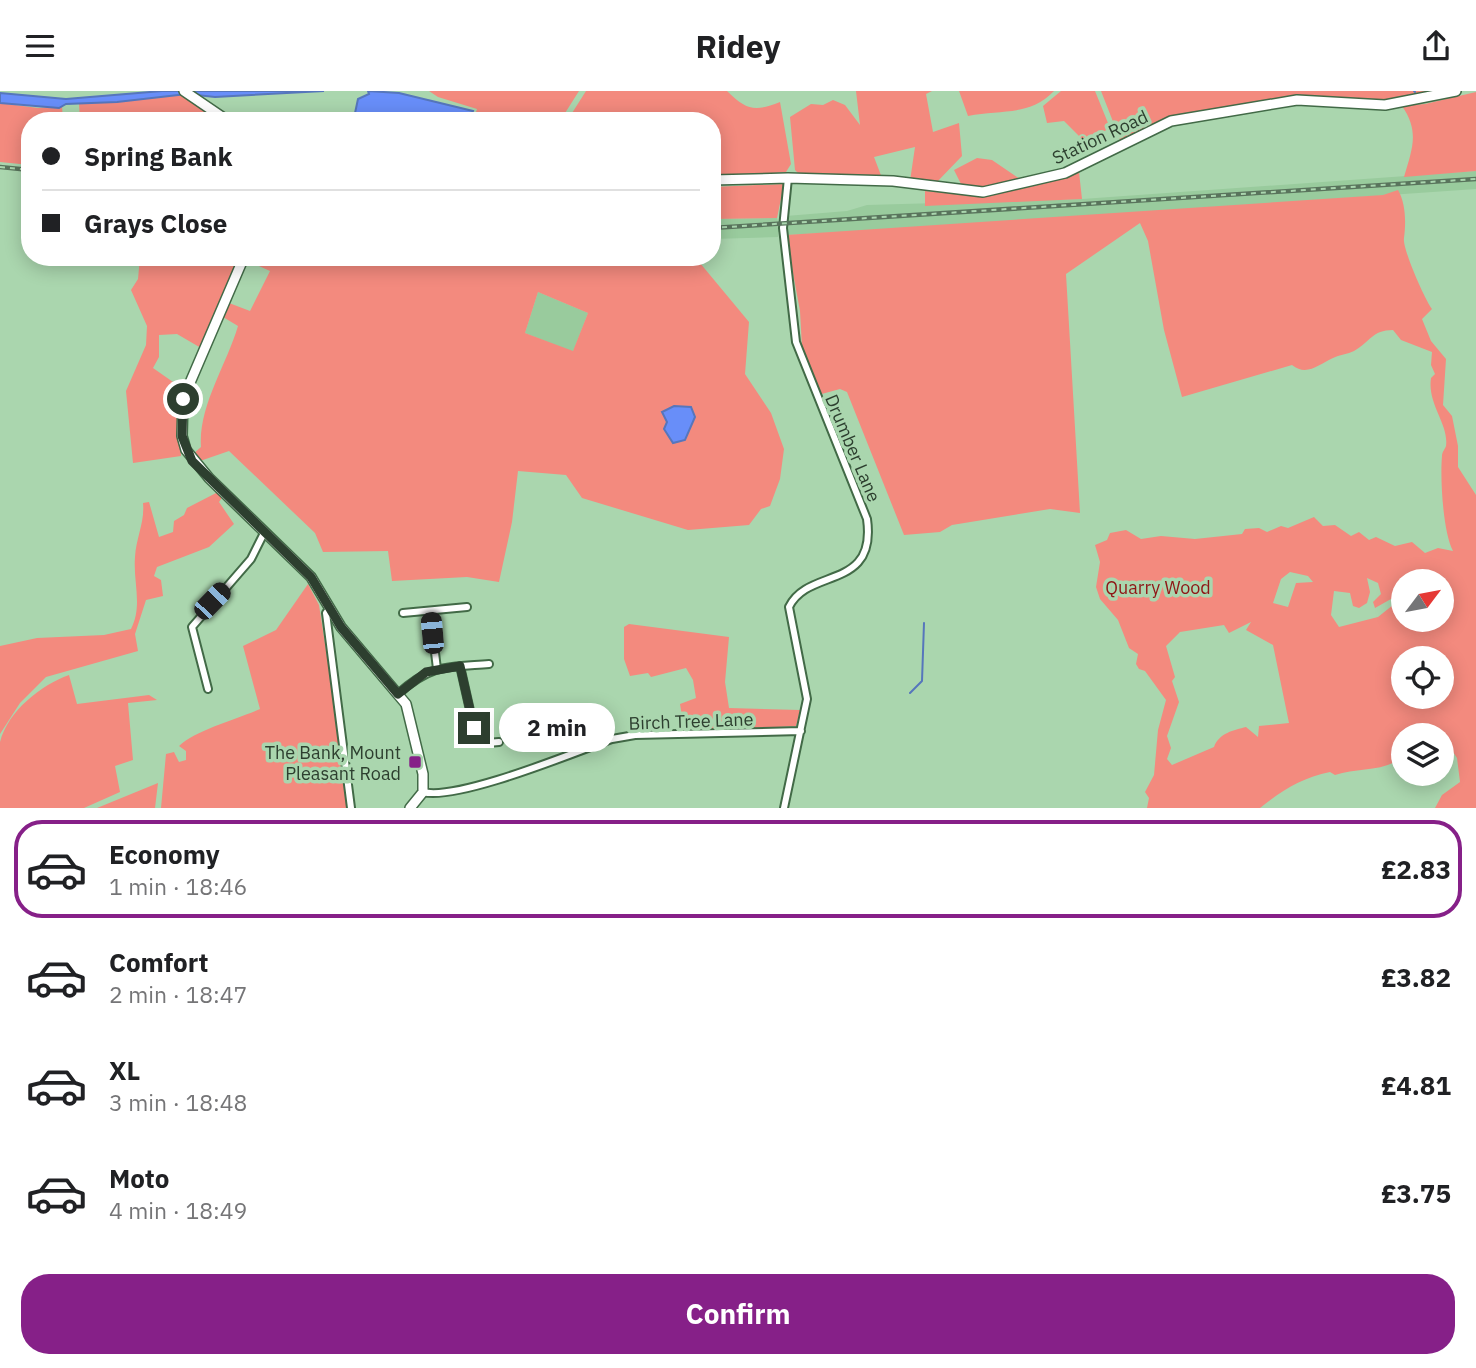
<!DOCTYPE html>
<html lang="en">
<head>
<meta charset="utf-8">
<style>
  body { margin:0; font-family:"IBM Plex Sans",sans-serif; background:#f2f2f2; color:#202124; height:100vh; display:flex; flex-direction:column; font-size:26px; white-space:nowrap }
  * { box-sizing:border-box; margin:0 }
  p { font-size:23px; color:#757577 }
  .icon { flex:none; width:38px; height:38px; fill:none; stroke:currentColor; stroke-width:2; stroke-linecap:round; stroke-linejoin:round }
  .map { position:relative; height:717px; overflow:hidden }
  .panel { display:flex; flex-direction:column; background:#fff; flex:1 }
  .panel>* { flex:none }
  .top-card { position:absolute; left:21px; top:21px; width:700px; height:154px; border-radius:28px; box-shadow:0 4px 18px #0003; display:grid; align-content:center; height:154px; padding:0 21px; background:#fff }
  .needle { width:46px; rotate:58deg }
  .tools { position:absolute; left:1391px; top:478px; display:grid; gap:14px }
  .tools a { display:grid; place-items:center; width:63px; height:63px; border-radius:50%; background:#fff; box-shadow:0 4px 18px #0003; font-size:35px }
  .end { position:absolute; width:32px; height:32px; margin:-16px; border:9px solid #2d3f2f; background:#fff; box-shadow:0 0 0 4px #fff }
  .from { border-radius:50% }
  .bubble { position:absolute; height:49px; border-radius:24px; background:#fff; box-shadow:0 4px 18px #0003; font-size:23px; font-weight:800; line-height:49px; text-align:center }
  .car { position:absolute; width:21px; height:42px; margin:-21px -10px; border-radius:9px; box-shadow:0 0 5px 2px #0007; background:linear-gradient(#222 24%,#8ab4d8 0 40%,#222 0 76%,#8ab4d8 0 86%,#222 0) }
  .top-card b { display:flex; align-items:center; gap:24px; height:66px; font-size:26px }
  .top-card b+b { border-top:2px solid #e0e0e0 }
  .top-card i { width:18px; height:18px; background:#202124 }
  ul { padding:12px 0 0; list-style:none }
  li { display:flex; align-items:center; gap:21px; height:98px; margin:0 14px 10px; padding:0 7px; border:4px solid transparent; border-radius:28px }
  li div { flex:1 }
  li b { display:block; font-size:26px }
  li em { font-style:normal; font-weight:800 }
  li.active { border-color:#862088 }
  li>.icon { width:63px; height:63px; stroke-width:1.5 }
  .cta { display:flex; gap:14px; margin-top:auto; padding:14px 21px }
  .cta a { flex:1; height:80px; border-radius:28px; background:#862088; color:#fff; font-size:28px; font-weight:800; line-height:80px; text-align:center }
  header { display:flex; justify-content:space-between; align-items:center; height:91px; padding:0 21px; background:#fff; font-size:32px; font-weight:800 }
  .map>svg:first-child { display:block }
  .built { fill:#99cb9d }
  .green { fill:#f38a7e; fill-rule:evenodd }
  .water { fill:#688ef9; stroke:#5676bc; stroke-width:2 }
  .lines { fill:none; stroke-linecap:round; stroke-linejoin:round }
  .stream { stroke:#5676bc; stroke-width:2 }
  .street-casing { stroke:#426a47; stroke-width:10 }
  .secondary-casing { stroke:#426a47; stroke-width:12 }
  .street { stroke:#fff; stroke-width:6 }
  .secondary { stroke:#fff; stroke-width:9 }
  .rail-casing { stroke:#59745c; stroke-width:4.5 }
  .rail { stroke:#aad6ae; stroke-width:2; stroke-dasharray:5; stroke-linecap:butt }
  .route { stroke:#2d3f2f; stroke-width:9 }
  .poi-dot { fill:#862088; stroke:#aad6ae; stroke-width:2.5 }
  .labels { text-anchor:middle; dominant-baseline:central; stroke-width:7; stroke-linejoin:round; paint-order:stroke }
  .street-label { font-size:18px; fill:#2d3f2f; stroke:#aad6ae }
  .park-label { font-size:18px; fill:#8f1616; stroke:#aad6ae }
  .poi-label { font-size:18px; fill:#2d3f2f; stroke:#aad6ae; text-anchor:end }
</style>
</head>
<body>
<header><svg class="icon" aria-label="menu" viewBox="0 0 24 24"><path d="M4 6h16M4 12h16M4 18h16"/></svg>Ridey<svg class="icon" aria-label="share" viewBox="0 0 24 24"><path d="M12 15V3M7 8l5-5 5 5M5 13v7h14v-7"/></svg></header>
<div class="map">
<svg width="1476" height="717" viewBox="0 0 1476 717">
  <rect width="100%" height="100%" fill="#aad6ae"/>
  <path class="built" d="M1476,80V98L931,136L787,144L786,140L778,141V146L712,148V128L777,127L778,131H786V125L847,120L867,114L1082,108Z
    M538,201L588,222L573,261L525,242Z"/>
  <path class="green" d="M429,0H579L560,30H473L477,18L438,6Z
    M586,0H727C746,19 755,21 780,11L791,73L786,81L712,87V30H567Z
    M856,0H932L926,3L933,41L959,32L962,65L935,93L910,90L915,56L874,66L882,87L799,83L795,79L790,26L811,13L823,14L833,9L845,14L860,34Z
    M959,0H1054C1029,26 1001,18 968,25Z
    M1061,0H1095L1110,37L1094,46L1082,48L1064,30L1047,32L1043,15Z
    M1101,0H1441L1383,10L1295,5L1214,21H1190L1174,24L1121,51Z
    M1476,1V80L1404,86C1412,58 1420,41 1402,15L1425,13Z
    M181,3L221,30H80L79,12Z
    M0,12L38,17L62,15L63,30H30V74L0,71Z
    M977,67L992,69L1020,88L1015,92L972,99L963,97L954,79Z
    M1079,81L1082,108L925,115V100C985,107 1023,101 1079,81Z
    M784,93L777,127L712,128V96Z
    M1398,99C1406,113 1406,132 1404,147C1402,157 1425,209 1432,218L1422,228L1431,250L1446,268L1443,314L1452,325L1458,355V376L1476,404V717H1435L1442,704L1460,691L1457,667L1442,644H1404L1401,672L1397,670C1377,681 1355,677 1335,684L1330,681C1302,687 1282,699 1260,717H1147L1149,707L1145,701L1154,684L1158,639L1166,609L1145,580L1139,578L1136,573L1138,563L1129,557L1118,529L1100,508L1096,496L1100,471L1095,454L1107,449L1110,442L1126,439L1141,448L1161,445L1195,448L1242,443L1245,438L1259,437L1267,441L1281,435L1288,437L1314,426L1323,435L1335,434L1351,445L1359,441L1369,449L1376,446L1395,455L1412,451L1425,462L1438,457L1453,460C1443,441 1440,388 1442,365C1442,361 1445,358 1446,355C1449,333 1427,313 1431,287L1435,283L1431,274L1432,261L1401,249L1393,239C1372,239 1370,251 1354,260C1348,263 1339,264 1333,267C1319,273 1307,286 1292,274L1182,306L1164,239L1148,150L1140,132L1066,183L1080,422L1050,418L952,434L940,441L904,444L847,301L840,298L818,304L802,256L800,220L786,144L1383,104ZM1290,481L1308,485L1313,491L1296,492L1288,516L1273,512L1281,488ZM1367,487L1378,492L1381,503L1373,511L1375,517L1391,508L1398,510L1378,526L1339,536L1331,524L1334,500L1350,502L1353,515L1359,517L1367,512L1370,501ZM1404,490H1442V528H1404ZM1251,531L1246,539L1273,554L1289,632L1259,635L1258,646L1246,636C1234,639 1219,642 1214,656L1172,674L1167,668L1171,657L1167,645L1179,611L1172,590L1175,586L1166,555L1180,541L1224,534L1229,542ZM1404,567H1442V606H1404Z
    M140,166H241L201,257L177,243L159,244V266L153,277L183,298L177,320L181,365L133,372L126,300L146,254L147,235L131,199L138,188Z
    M249,166H695L749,231L745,283L771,322L784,358L780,388L770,415L761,418L749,434L688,439L582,407L566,384L518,380L512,431L499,491L467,486L392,490L388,460L323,461L315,442L229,360L200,370L193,363L201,356C198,316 226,275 238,235L223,226L229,212L250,220L270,180L248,170ZM538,201L588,222L573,260L525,242Z
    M218,401L223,405L219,411L234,433L209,456L157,476L154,485L161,489L163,505L146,509L135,543L138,560L46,586L20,612L0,643V555L37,547L104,544L131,538C143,514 133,492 135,466C136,447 145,431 143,412L149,411L159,446L173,441L174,430L184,424L187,417Z
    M308,493L319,514L350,717H161L166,663L174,661L179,671L186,669V660L179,655C196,639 235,629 260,618L243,555L276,539Z
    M629,533L729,546L725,591L729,617L800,619L796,635L692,640L684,637L680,613L696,607L693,589L686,577L651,586L648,582L630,585L624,568V536Z
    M69,584L77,613L149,604L157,609L128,612L133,669L115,675L120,701L84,717H0C0,697 0,670 0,651C8,620 41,594 69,584Z
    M158,692L155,717H97Z"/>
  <path class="water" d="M162,0H324L215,6L187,3L117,11L66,13L59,17L0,12V2L66,8Z
    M368,0L399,2L473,20L469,30H377L355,22L358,8L369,3Z
    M674,315L691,316L695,326L685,349L673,352L664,338L667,331L662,321Z"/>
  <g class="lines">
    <path class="stream" d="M1414,0L1415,1
      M910,602L922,590L924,532"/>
    <defs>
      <path id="street" d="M329,518L326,522L351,717
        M430,520L437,578
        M403,522L467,516
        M460,575L474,637L487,652L499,651
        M208,598L192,536L251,468L264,442
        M398,603C431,573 447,576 489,573
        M423,701C457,710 573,662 612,648L635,644L801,640
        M784,717L807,608L789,516C808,476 877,500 867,428L796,251L783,137L788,87"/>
      <path id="secondary" d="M184,0L228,30
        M712,89L788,87L893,90L983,101L1065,82L1171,30L1297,9L1385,14L1456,0
        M244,166L183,308L182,345L186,359L209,387L311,486L341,536L406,613L423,683V701L410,717"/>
    </defs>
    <use href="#street" class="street-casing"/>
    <use href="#secondary" class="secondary-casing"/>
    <use href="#street" class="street"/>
    <use href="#secondary" class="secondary"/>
    <defs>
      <path id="rail" d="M0,76L30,79
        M712,137L1476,88"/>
    </defs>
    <use href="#rail" class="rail-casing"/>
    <use href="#rail" class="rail"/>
  </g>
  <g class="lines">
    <path class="route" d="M183,308L182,345L192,370L311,486L341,536L398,603L426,581L460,575L474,637"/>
  </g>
  <rect class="poi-dot" x="408" y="664" width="14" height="14" rx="3.5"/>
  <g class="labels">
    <g class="street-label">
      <text transform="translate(1100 46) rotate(-25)">Station Road</text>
      <text transform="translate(853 357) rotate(67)">Drumber Lane</text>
      <text transform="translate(691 630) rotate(-2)">Birch Tree Lane</text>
    </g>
    <g class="park-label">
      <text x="1158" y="496">Quarry Wood</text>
    </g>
    <g class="poi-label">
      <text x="401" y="661">The Bank, Mount<tspan x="401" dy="21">Pleasant Road</tspan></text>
    </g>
  </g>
</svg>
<div class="tools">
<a><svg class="needle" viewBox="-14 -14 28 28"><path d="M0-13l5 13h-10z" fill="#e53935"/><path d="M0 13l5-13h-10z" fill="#757577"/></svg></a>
<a><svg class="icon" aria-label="locate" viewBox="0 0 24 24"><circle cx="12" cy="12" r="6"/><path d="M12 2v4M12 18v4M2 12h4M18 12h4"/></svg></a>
<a><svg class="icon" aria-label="layers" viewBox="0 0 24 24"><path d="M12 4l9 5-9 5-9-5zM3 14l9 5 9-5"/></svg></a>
</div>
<i class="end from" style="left:183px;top:308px"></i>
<i class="end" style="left:474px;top:637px"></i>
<div class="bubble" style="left:499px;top:612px;width:116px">2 min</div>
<i class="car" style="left:212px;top:510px;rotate:44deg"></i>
<i class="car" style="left:432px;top:542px;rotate:355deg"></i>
<div class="top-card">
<b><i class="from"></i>Spring Bank</b>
<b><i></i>Grays Close</b>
</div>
</div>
<section class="panel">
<ul>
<li class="active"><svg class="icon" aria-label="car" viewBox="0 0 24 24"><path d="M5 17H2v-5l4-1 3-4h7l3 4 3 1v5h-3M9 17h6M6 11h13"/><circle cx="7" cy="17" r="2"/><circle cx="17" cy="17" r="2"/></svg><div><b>Economy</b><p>1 min · 18:46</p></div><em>£2.83</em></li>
<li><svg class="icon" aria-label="car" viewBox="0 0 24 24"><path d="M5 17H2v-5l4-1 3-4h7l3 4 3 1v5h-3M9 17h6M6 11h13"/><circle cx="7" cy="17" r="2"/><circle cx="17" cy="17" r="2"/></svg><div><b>Comfort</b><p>2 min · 18:47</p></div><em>£3.82</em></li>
<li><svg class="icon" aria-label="car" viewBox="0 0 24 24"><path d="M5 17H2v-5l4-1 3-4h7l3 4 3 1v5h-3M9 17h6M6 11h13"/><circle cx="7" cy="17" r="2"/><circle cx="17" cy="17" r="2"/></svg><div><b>XL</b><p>3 min · 18:48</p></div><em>£4.81</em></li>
<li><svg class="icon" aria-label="car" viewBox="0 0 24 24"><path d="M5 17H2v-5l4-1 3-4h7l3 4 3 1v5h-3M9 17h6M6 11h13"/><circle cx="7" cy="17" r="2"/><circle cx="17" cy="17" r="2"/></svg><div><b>Moto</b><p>4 min · 18:49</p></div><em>£3.75</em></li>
</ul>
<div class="cta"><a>Confirm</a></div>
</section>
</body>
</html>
